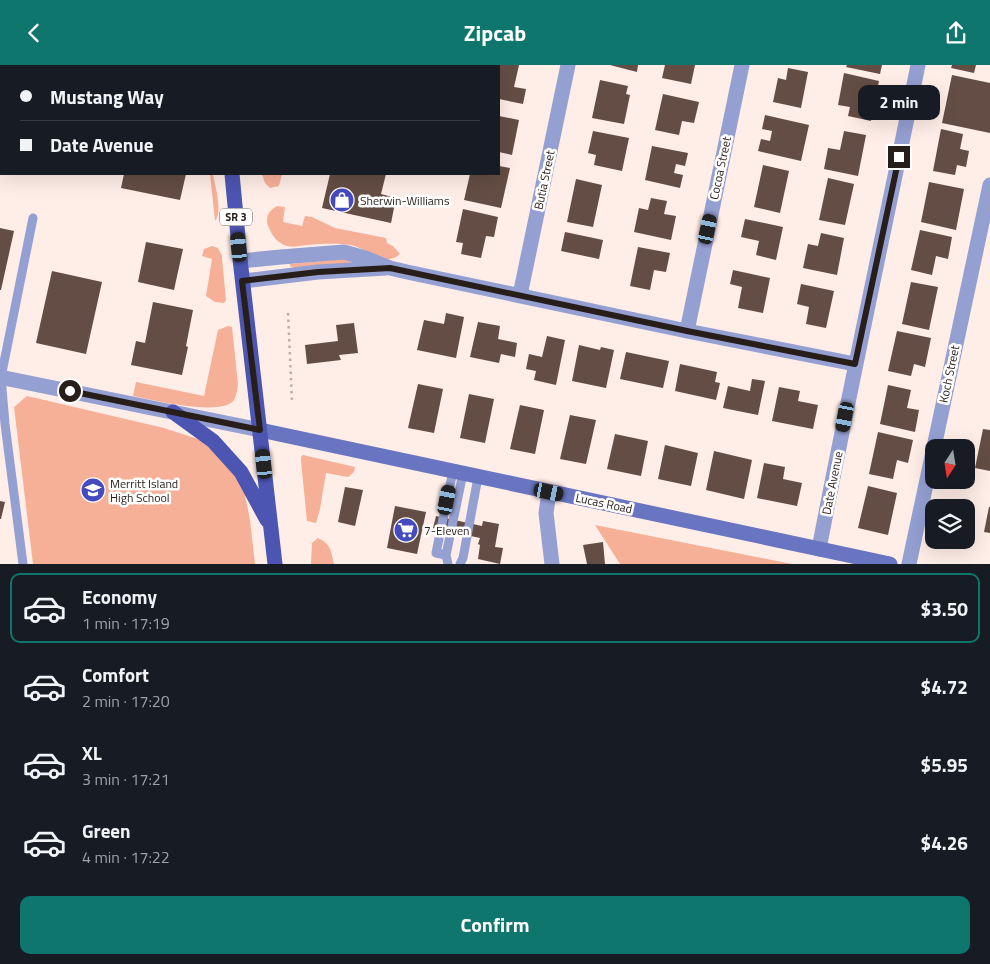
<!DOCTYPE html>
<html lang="en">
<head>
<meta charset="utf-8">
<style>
  body { margin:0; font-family:"Titillium Web",sans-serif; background:#242831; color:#f1f3f6; height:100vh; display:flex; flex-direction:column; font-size:19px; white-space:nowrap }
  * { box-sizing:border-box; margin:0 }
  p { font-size:16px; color:#9ea1a6 }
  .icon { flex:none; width:28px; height:28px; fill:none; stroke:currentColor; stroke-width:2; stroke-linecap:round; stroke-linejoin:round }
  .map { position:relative; height:499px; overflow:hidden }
  .side { display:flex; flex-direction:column; background:#171b24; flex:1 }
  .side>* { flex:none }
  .hud { position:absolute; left:0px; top:0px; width:500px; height:110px; box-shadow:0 5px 20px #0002; display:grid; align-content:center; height:110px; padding:0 20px; background:#171b24 }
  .needle { width:32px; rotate:192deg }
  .buttons { position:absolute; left:925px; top:374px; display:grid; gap:10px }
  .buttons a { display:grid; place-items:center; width:50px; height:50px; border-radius:10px; background:#171b24; box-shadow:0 5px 20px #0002; font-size:25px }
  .end { position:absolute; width:22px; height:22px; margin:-11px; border:6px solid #271d19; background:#fff; box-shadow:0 0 0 2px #fff }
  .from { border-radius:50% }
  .bubble { position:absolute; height:35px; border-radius:10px; background:#171b24; box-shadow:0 5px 20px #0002; font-size:16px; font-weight:700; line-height:35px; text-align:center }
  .car { position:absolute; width:15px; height:30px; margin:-15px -8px; border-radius:6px; box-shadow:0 0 4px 1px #0007; background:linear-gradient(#222 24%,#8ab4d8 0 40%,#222 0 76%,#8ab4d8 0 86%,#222 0) }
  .hud b { display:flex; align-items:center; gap:18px; height:48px; font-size:19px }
  .hud b+b { border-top:1px solid #363941 }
  .hud i { width:12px; height:12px; background:#f1f3f6 }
  ul { padding:9px 0 0; list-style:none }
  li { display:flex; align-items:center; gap:15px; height:70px; margin:0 10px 8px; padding:0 10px; border:2px solid transparent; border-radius:10px }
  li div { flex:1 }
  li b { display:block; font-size:19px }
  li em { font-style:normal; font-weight:700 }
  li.active { border-color:#0f766e }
  li>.icon { width:45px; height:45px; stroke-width:1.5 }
  .cta { display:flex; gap:10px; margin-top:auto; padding:10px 20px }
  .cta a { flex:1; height:58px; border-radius:10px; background:#0f766e; color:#fff; font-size:20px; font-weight:700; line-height:58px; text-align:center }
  header { display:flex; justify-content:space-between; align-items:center; height:65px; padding:0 20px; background:#0f766e; color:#fff; font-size:22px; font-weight:700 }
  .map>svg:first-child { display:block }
  .built { fill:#fddfd5 }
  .green { fill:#f7b098 }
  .building { fill:#644d44 }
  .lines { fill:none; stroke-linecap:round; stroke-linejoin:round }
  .path { stroke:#bdaea8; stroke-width:2.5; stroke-dasharray:2.5 4; stroke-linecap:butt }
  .lane { stroke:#949fd2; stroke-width:9 }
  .street { stroke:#949fd2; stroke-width:15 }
  .secondary { stroke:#6975c0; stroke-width:15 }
  .primary { stroke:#4c55b1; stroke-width:15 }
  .route { stroke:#271d19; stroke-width:6 }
  .labels { text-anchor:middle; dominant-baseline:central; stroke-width:5; stroke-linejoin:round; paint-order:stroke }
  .shield { fill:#fff; stroke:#68615e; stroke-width:1 }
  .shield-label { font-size:11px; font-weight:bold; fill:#271d19 }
  .street-label { font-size:12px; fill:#271d19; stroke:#fff }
  .poi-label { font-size:12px; fill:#271d19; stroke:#fff; text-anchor:start }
</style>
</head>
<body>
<header><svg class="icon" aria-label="back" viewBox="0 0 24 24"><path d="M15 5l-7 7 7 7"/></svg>Zipcab<svg class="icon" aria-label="share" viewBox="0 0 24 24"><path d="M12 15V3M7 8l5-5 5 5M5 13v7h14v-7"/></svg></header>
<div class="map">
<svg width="990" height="499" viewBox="0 0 990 499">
  <rect width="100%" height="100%" fill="#ffede7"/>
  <path class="built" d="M10,0H194V1H17Z"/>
  <path class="green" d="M210,109H213C215,121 223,147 215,156Z
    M262,109H282L279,121L270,123L265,118Z
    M277,141L285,142L283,157L302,161L305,151L312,152L335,163L386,173L387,178L393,181L400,189C383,204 366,182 350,180C336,178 321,179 307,180C299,181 292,183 284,180C278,177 274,173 271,167C269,163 267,160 267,156C267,148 271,145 277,141Z
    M212,181L218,183L222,191V193L226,235L224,238L215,237L206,231L212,194L202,191L204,184Z
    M344,194L365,198L294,203L290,201V199Z
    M228,261L232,262L238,319C237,324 237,330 234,335C222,352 152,335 133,331L136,317L204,331L218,265Z
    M27,331L164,363L201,375L231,400L245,430L250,455L255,499H33L14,342Z
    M303,390L355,402L354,407L348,412L326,408L320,444L316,458L307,456L301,396V392Z
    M595,460L792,499H620Z
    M318,473C331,479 331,486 334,499H311L312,478Z"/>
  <path class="building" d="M499,0H519L514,22L526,24L523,39L499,34Z
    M610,0H638L637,7Z
    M665,0H695L691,19L662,13Z
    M847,0H882L880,9L846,2Z
    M952,0H976L974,8L951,3Z
    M788,3L808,7L801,43L773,37L778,13L786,15Z
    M844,8L879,16L871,56L848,51L850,42L838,40Z
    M952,10L990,18V68L942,58Z
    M600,15L628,21L626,29L630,30L624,59L592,53Z
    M663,29L699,37L694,58L682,56L679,70L655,65Z
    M765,50L809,60L801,96L758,86L761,74L770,76L772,66L762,64Z
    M499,51L519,55L512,90L499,87Z
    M941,64L963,69L960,84L969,86L966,102L957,100L955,110L933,106Z
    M593,66L629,73L622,106L594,100L596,90L588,88Z
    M844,66L866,70L858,111L824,104L828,83L840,85Z
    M652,81L688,88L685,101L676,99L674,108L683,110L680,123L645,115Z
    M763,100L789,106L780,148L754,142Z
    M499,101L510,103L501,143L464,135L470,109H499Z
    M124,109H186L180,135L121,123Z
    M330,109H386L381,129L396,133L391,158L322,143Z
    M828,113L854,119L845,160L819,155Z
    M576,114L602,120L593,162L567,157Z
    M929,117L964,124L956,165L921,157Z
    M651,133L667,136L664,149L676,151L671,175L634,167L639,143L648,145Z
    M463,144L498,152L494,172L486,171L481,193L461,189L463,178L456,177Z
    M745,154L783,162L776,195L756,190L759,176L741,172Z
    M0,163L14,166L1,225H0Z
    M920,165L952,172L948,194L936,191L932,210L911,205Z
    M565,167L603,175L599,194L561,186Z
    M821,168L844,173L837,210L803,203L808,179L818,181Z
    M146,177L183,184L174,225L138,217Z
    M638,182L670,188L666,207L654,205L650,225L630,221Z
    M733,205L770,213L763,248L738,243L742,222L730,219Z
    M52,206L102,217L86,289L36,278Z
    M911,217L938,222L929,265L902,259Z
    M801,219L834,226L826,263L806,259L809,242L797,239Z
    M153,237L193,245L186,281L188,282L182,310L131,300L136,276L145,278Z
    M446,248L464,252L456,293L417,285L424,255L444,259Z
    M478,257L500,261L498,274L517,278L515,292L501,289L499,298L470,292Z
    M354,258L358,288L339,290L341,295L307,299L305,280L338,276L336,260Z
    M897,266L931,273L925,302L914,299L911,311L888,306Z
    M547,271L565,275L556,320L534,315L536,306L526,304L529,289L542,292Z
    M579,280L600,285L601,282L614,285L606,323L572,316Z
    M626,287L669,296L663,323L620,314Z
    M680,299L717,307L715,317L720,318L716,335L675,326Z
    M752,314L765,316L758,350L723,343L728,321L750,326Z
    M418,319L443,324L434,368L408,363Z
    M888,320L911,325L907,343L919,345L915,367L880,359Z
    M779,322L800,326L798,336L818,340L813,364L772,356Z
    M469,329L494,334L485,378L460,373Z
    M520,340L544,345L535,389L510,384Z
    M570,350L596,355L586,399L560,394Z
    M983,364L990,365V406L975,403Z
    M878,367L913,375L908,398L897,395L893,414L869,409Z
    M615,369L648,376L641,411L607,404Z
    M665,380L698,388L691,421L658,414Z
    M714,386L752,395L744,434L706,425Z
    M764,398L785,402L783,414L802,418L797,441L757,433Z
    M868,421L897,428L888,470L858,463Z
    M345,422L363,425L355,461L338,457Z
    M0,436L5,437L1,454H0Z
    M395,441L426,447L417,489L387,483Z
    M989,442H990V468L984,467Z
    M436,451L482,461L483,456L499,459L495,482L503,483L500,499L478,494L480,480L478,479L480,473L433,463Z
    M603,477L605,499H587L583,480Z"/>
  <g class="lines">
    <path class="path" d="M288,248L292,336"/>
    <path class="lane" d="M157,0L159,1
      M446,490L463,408
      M23,499L5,359L1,312L33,153
      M448,499L446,490L436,488L453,406
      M460,499L463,493L478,412"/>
    <path class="street" d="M240,196L281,192L344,187L365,193L390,203L407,207L687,266L855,299
      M243,216L318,207L386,203
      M520,230L568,0
      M687,266L742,0
      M0,312L260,365
      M549,427L546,448L552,499
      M819,484C850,322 885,161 918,0
      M909,499L990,120"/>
    <path class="secondary" d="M260,365L890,499"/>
    <path class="primary" d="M222,0V1
      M232,109L241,203L275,499
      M173,347L213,376L241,407L267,455"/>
  </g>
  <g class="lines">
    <path class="route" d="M70,326L260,365L242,216L318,207L390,203L687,266L855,299L899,92"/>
  </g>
  <defs>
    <symbol id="shop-disc" viewBox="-11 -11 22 22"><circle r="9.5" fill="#454abf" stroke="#fff"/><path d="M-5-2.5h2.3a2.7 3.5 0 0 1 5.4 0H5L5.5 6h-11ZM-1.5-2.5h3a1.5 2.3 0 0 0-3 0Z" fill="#fff"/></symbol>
    <symbol id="school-disc" viewBox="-11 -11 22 22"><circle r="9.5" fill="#454abf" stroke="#fff"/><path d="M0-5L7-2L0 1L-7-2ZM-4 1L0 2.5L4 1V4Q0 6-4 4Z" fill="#fff"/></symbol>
    <symbol id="supermarket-disc" viewBox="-11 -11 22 22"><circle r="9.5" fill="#454abf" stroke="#fff"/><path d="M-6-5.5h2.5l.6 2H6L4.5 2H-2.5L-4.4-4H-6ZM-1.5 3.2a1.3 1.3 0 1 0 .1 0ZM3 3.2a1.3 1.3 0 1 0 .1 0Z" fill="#fff"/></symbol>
  </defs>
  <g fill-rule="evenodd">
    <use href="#shop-disc" x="328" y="121" width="28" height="28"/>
    <use href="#school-disc" x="79" y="411" width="28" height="28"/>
    <use href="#supermarket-disc" x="392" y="451" width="28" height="28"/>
  </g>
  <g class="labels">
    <rect class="shield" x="220" y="143.5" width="32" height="17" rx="4"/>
    <g class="shield-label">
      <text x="236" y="152">SR 3</text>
    </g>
    <g class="street-label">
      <text transform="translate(720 103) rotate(-78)">Cocoa Street</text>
      <text transform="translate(544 115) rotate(-78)">Butia Street</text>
      <text transform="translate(949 309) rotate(-78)">Koch Street</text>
      <text transform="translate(832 418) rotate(-79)">Date Avenue</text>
      <text transform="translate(604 438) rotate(12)">Lucas Road</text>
    </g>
    <g class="poi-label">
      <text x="360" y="135">Sherwin-Williams</text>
      <text x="110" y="418">Merritt Island<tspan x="110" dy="14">High School</tspan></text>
      <text x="424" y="465">7-Eleven</text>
    </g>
  </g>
</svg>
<div class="buttons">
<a><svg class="needle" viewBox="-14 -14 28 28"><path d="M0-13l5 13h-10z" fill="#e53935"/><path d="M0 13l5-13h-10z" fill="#9ea1a6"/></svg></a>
<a><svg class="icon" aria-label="layers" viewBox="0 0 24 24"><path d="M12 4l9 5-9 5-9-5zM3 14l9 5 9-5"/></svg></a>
</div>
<i class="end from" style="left:70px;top:326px"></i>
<i class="end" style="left:899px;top:92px"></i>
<div class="bubble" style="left:858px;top:20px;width:82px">2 min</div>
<i class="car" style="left:708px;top:164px;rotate:12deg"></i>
<i class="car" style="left:239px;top:182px;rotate:355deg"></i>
<i class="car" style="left:845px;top:352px;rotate:191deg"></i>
<i class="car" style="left:264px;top:399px;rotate:354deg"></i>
<i class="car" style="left:549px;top:427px;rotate:102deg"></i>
<i class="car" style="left:447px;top:435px;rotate:11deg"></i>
<div class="hud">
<b><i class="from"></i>Mustang Way</b>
<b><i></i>Date Avenue</b>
</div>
</div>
<section class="side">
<ul>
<li class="active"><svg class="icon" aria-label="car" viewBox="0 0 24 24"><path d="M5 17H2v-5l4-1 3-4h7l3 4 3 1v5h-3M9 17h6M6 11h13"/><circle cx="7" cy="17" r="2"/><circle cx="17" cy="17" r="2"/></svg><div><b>Economy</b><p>1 min · 17:19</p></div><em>$3.50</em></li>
<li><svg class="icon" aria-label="car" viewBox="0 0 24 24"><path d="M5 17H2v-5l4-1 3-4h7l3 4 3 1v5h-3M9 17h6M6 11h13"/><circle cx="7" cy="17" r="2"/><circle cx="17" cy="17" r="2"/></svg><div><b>Comfort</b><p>2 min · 17:20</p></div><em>$4.72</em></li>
<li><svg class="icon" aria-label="car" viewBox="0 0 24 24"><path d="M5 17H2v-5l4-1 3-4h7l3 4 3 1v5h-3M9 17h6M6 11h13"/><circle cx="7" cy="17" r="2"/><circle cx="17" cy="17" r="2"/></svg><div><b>XL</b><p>3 min · 17:21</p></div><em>$5.95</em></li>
<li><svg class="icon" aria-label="car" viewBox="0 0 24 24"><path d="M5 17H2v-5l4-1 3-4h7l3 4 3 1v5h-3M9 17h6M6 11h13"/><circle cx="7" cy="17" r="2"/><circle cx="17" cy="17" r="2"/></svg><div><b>Green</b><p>4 min · 17:22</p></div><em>$4.26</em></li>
</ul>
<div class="cta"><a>Confirm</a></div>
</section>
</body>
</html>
